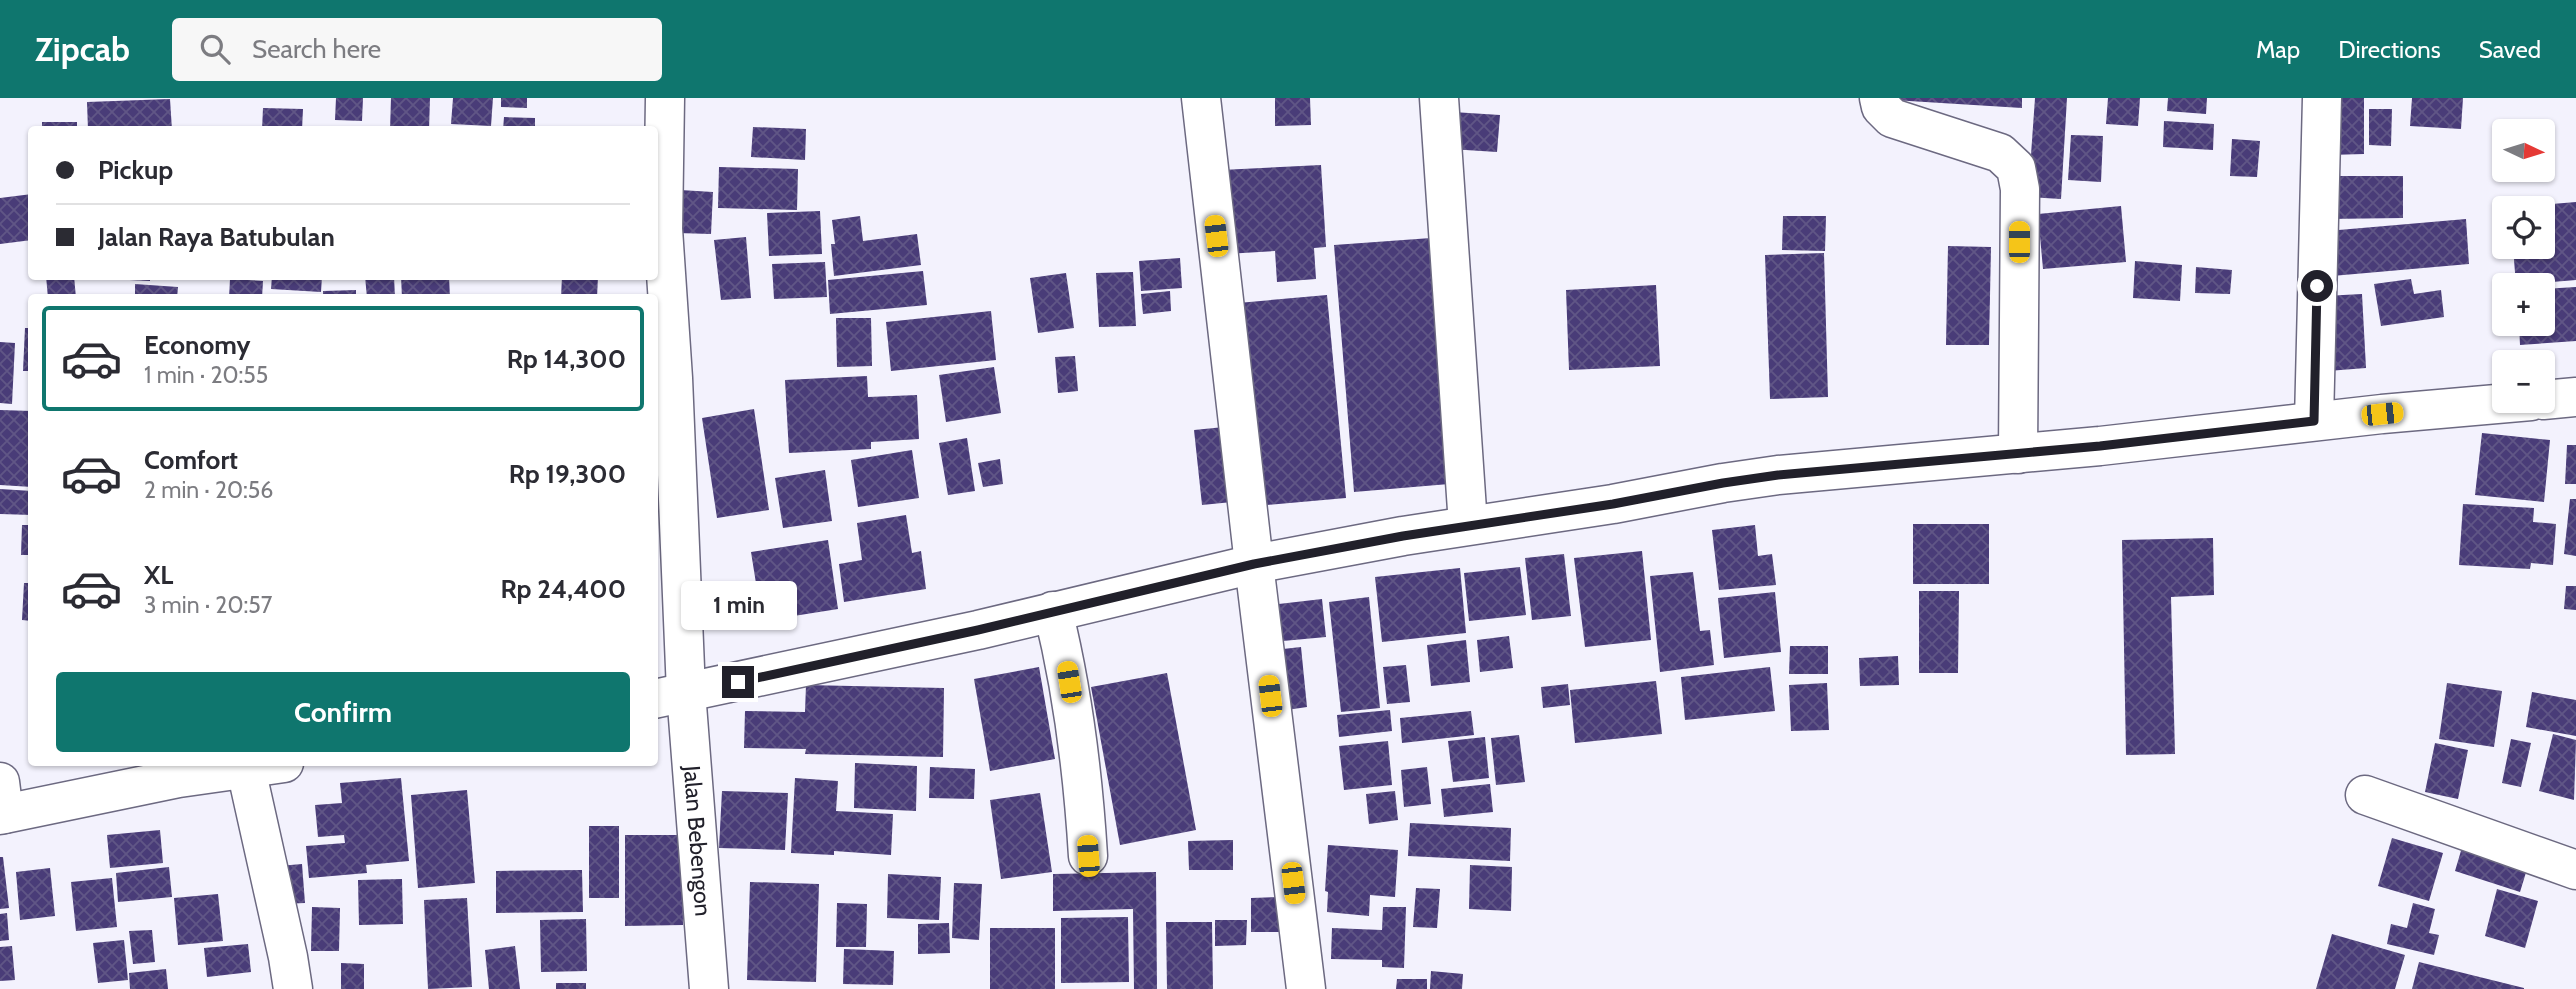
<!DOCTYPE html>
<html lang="en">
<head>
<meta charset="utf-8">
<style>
  body { margin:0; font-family:Cabin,sans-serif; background:#f7f7f7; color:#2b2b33; height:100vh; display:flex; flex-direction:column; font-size:26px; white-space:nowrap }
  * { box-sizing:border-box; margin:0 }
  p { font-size:23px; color:#7c7c81 }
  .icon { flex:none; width:38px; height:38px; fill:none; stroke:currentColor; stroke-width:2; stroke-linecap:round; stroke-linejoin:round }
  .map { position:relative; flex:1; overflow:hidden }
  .drawer { position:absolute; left:28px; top:196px; width:630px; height:472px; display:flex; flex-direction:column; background:#fff; border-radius:7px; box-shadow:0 2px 5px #0004 }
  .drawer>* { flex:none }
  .banner { position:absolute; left:28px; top:28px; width:630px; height:154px; border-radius:7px; box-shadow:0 2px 5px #0004; display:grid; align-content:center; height:154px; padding:0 28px; background:#fff }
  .needle { width:46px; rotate:94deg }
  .controls { position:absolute; left:2492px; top:21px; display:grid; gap:14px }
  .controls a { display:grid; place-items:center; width:63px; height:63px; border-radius:7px; background:#fff; box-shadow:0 2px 5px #0004; font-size:35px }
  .end { position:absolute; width:32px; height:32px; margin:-16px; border:9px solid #21202a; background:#fff; box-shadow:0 0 0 4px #fff }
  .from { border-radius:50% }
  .bubble { position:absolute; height:49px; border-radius:7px; background:#fff; box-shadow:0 2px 5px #0004; font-size:23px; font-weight:700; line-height:49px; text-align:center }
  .car { position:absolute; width:21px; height:42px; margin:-21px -10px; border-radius:9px; box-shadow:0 0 5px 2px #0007; background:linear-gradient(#f5c518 24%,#345 0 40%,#f5c518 0 76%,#345 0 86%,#f5c518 0) }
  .banner b { display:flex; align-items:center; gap:24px; height:66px; font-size:26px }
  .banner b+b { border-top:2px solid #e1e1e2 }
  .banner i { width:18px; height:18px; background:#2b2b33 }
  ul { padding:12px 0 0; list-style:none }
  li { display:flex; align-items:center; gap:21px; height:105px; margin:0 14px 10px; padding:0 14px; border:4px solid transparent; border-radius:7px }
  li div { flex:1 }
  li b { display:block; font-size:26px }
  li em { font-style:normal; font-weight:700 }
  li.on { border-color:#0f766e }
  li>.icon { width:63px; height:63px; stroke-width:1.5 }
  .action { display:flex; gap:14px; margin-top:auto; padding:14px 28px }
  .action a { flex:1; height:80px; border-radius:7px; background:#0f766e; color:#fff; font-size:28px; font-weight:700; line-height:80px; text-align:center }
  header { display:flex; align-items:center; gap:42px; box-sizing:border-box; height:98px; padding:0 35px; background:#0f766e; color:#fff }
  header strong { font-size:33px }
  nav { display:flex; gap:38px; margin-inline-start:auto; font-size:24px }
  .search { width:490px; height:63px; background:#f7f7f7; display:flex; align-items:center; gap:18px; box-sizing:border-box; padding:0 24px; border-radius:7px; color:#7c7c81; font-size:26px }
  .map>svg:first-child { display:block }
  .building { fill:url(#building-cross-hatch) }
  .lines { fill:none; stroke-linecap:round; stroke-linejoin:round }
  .minor-casing { stroke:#6c6981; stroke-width:41 }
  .highway-casing { stroke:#6c6981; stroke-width:41 }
  .minor { stroke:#fff; stroke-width:38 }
  .highway { stroke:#fff; stroke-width:38 }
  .route { stroke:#21202a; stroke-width:9 }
  .labels { text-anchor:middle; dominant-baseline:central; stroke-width:7; stroke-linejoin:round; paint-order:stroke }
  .street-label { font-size:23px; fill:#21202a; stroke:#f3f2fd }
</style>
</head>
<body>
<header>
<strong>Zipcab</strong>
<div class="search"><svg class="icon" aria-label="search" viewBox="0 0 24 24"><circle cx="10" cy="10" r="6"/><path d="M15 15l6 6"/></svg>Search here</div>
<nav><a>Map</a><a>Directions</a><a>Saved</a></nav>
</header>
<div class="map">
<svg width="2576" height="891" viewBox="0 0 2576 891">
  <defs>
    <pattern id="building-cross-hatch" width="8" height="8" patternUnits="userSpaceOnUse" patternTransform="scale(1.75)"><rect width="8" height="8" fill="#493c78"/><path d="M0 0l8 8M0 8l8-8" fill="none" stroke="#605686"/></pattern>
  </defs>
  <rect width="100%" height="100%" fill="#f3f2fd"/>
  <path class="building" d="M336,0H363L362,23L335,22Z
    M391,0H430L429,32H390Z
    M453,0H493L491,28L451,26Z
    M501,0H527V10L501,9Z
    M1275,0H1310L1311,27L1275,28Z
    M1893,0H2022V10L1893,2Z
    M2035,0H2067L2061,101L2028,99Z
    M2108,0H2140L2138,28L2106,26Z
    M2168,0H2207L2206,16L2167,13Z
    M2329,0H2364V56L2329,57Z
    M2412,0H2463L2461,31L2410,28Z
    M170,1L172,32H88L87,4Z
    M263,10L303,11L302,32H262Z
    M2369,11H2392L2391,48L2369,47Z
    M1453,14L1500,17L1497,54L1450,51Z
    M504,19L535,20V32H503Z
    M2164,23L2214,26L2213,52L2163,49Z
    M42,24H77V32H42Z
    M753,29L806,31L805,62L751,59Z
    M2071,37L2103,38L2101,84L2068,82Z
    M2232,41L2260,43L2257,79L2230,78Z
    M1321,67L1326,149L1314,150L1316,181L1277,184L1275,153L1226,156L1221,72Z
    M719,69L798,71L797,112L718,110Z
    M2329,78H2403V120L2328,121Z
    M680,92L713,94L711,136L677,135Z
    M32,96V142L0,146V100Z
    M2576,104V182L2516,187L2513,149H2543V110H2527V108Z
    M2121,108L2126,164L2043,171L2038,116Z
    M820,113L822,156L769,158L767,115Z
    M860,118L863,143L917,136L921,167L834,178L831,146H835L832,122Z
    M1783,118H1826L1825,153L1782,152Z
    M2466,121L2469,166L2332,178L2327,133Z
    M746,139L751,200L721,202L714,142Z
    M1431,140L1449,386L1354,394L1334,147Z
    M1948,148L1991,149L1989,247H1946Z
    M1824,155L1828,299L1770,301L1765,157Z
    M1180,160L1182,190L1141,193L1139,163Z
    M2135,163L2182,167L2180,203L2133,200Z
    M825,164L827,199L774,201L772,166Z
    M2196,169L2232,172L2230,196L2195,195Z
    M923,173L927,207L830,216L828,182Z
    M1133,174L1136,228L1099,229L1096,175Z
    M1066,175L1074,230L1038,235L1030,180Z
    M46,178H74L76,200H48Z
    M108,178H150V183L108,181Z
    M272,178H322L321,194L271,191Z
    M365,178H394L395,200H367Z
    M401,178H449L450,200H402Z
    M562,178H598L597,200H561Z
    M230,181L263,183L262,200H229Z
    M2411,181L2414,196L2441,192L2444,219L2381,228L2374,186Z
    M135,186L178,189L177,200H135Z
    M1656,187L1660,268L1569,272L1566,192Z
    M2576,189V243L2520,247L2519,226H2543V191Z
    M356,192V200H323V193Z
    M1170,193L1171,213L1143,216L1141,196Z
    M2362,196L2366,270L2328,273L2324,198Z
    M1327,197L1346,400L1256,408L1238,205Z
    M991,213L996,262L891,273L886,224Z
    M836,220H871L872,268L837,269Z
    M25,230H32V273H23Z
    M0,244L15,245L12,306L0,305Z
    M1075,258L1078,293L1058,295L1055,259Z
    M994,269L1001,315L946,324L939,277Z
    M867,278L868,299L917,297L919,341L871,344V351L789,355L785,282Z
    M754,311L769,412L717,420L702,320Z
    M0,312L32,313V389L0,387Z
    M1224,329L1232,404L1202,407L1194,332Z
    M2482,335L2550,342L2544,404L2475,397Z
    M967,340L975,393L948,397L939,345Z
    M2567,347H2576V386H2565Z
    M912,352L919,400L858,409L851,362Z
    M1000,361L1003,386L983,389L978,365Z
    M825,372L832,423L783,430L775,380Z
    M0,391L32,393V417L0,416Z
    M2570,401H2576V458L2564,456Z
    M2463,406L2534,410L2533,424L2556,426L2553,467L2531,465L2530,471L2459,467Z
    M906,417L912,455L921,453L926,491L844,504L839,466L862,462L857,425Z
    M1913,426H1989V486H1913Z
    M22,427H32V457H21Z
    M1755,427L1758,458L1772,456L1776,487L1719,492L1712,432Z
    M2213,440L2214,497L2171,499L2175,656L2126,657L2122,442Z
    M828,442L838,511L762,523L751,454Z
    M1642,453L1651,542L1585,549L1574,460Z
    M1564,456L1571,518L1532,522L1525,460Z
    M1520,469L1526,517L1469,523L1464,475Z
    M1460,470L1466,535L1382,544L1375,479Z
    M1693,474L1700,533L1710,532L1714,567L1660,574L1650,478Z
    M24,485H32V523L22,522Z
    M2566,488H2576V512L2564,511Z
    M1919,493H1959L1958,575H1919Z
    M1775,494L1781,554L1724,560L1718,500Z
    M1369,499L1380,610L1341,614L1329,504Z
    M1322,501L1326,539L1272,544L1269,507Z
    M1509,538L1513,570L1480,574L1477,542Z
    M1466,542L1470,584L1431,588L1427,547Z
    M1790,548H1828V576H1789Z
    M1301,549L1307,609L1280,613L1274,552Z
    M1898,558L1899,587L1860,588L1859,560Z
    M1406,567L1410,604L1387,606L1383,569Z
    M1039,569L1055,661L990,673L974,581Z
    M1770,569L1775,613L1685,622L1681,579Z
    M1167,575L1196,732L1120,747L1091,589Z
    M1656,583L1662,636L1575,645L1570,592Z
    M1827,585L1829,632L1791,633L1789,587Z
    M2447,585L2502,593L2494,649L2439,641Z
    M1568,586L1570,607L1543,610L1541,589Z
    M806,587L944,590L943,659L805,656L806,651L744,650L745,613L805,614Z
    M2532,594L2576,602V638L2526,629Z
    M1390,612L1392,633L1339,639L1337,617Z
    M1471,613L1474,637L1402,645L1400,620Z
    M2553,636L2576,642L2574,702L2539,693Z
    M1519,637L1525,684L1496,687L1491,640Z
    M1485,639L1489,680L1453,684L1448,643Z
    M2511,641L2531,645L2521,689L2502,685Z
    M1388,643L1392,687L1344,692L1339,648Z
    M2435,645L2468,652L2458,701L2425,694Z
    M855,665L917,668L916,713L854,710Z
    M930,669L975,671L974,701L929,700Z
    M1427,669L1431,706L1404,709L1401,672Z
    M401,680L409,763L366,767L367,775L309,780L306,748L345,745L344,737L318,739L315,707L342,705L340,685Z
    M795,680L838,683L836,713L893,716L891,757L834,753V757L791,755Z
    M1490,686L1493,714L1444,719L1441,691Z
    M467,692L475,785L418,790L411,697Z
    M722,693L788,695L785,752L719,750Z
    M1395,693L1398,722L1369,726L1366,696Z
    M1040,695L1052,774L1001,781L990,702Z
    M1410,725L1511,730L1510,763L1408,758Z
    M589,728H619V800H589Z
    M160,732L163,765L110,770L107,737Z
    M625,737H682L683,827L625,828Z
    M2392,740L2443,755L2429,803L2378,788Z
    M1233,742V772H1189L1188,743Z
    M2463,746L2528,768L2520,794L2455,773Z
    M1328,747L1398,752L1395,799L1370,797L1369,818L1327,814L1328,794L1325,793Z
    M0,759H3L9,810L0,811Z
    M302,766L305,805L282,806L279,768Z
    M1470,767L1512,769L1511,813L1469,811Z
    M169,769L172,799L118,804L116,775Z
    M50,770L55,818L20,822L16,774Z
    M582,772L583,814L496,815V773Z
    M1156,774L1157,891H1134L1133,811L1053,813V776Z
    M888,776L941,779L939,822L887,820Z
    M112,780L117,829L76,833L71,784Z
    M402,781L403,826L359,827L358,782Z
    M750,784L819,786L816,884L747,882Z
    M954,785L982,786L979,842L952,840Z
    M1416,790L1440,791L1437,830L1413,829Z
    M2497,791L2538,803L2525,850L2485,838Z
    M218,796L223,843L178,847L174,800Z
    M1279,799V834H1251V800Z
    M467,800L472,889L428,891L424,802Z
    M837,805L867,806L866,849H836Z
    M2413,805L2435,811L2429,835L2439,837L2434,857L2387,846L2391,826L2407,830Z
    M312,809L340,810L339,853H311Z
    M1383,809H1406L1404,870L1382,869V862L1331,861L1332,830L1382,832Z
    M7,815L9,842L0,843V816Z
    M1128,819L1129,884L1061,885V820Z
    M586,821L587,873L541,874L540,822Z
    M1215,822H1247L1246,847L1215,848Z
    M1166,824H1212L1213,891H1167Z
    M949,825L950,855L918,856V826Z
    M990,830H1055V891H990Z
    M152,832L155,864L133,866L129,833Z
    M2332,836L2405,857L2395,891H2316Z
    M124,842L128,882L98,885L93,845Z
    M248,846L251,874L207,879L204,850Z
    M12,848L15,882L0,883V849Z
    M515,848L520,891H489L485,852Z
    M844,851L894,853L893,887L843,886Z
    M2419,864L2524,890V891H2412Z
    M341,865L364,866V891H341Z
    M166,871L168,891H130L129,875Z
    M1431,873L1463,876L1462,891H1430Z
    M1397,881H1427V891H1396Z
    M556,885H586V891H556Z"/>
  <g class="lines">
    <defs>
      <g id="minor">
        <path id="s1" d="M665,0L663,131L673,280L686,594L709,891"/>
        <path d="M1201,0L1254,466L1306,891"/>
        <path d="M1439,0L1468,427"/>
        <path d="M1879,0L1881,9L1892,20L2000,55L2016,70L2020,91L2018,356"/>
        <path d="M2314,323L2322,0"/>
        <path d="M1053,513C1073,594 1083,675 1088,758"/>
        <path d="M246,671L288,859L293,891"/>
        <path d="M0,684L4,716"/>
        <path d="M2365,697L2576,772"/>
      </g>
      <path id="highway" d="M2543,302L2576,299
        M654,601L978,532L1254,466L1403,438L1613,406L1723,385L1778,377L2100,348L2382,316L2531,303
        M0,717L179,680L284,665"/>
    </defs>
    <use href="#minor" class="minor-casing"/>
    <use href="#highway" class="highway-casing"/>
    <use href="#minor" class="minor"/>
    <use href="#highway" class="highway"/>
  </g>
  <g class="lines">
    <path class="route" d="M738,584L978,532L1254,466L1403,438L1613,406L1723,385L1778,377L2100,348L2314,323L2317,188"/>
  </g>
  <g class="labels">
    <g class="street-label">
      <text stroke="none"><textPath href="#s1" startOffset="744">Jalan Bebengon</textPath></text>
    </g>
  </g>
</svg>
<div class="controls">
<a><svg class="needle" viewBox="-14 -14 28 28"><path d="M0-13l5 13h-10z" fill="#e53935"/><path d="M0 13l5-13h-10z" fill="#7c7c81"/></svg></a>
<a><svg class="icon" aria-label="locate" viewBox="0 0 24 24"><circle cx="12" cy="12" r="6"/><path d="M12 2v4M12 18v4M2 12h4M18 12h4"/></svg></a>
<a>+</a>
<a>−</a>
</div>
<i class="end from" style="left:2317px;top:188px"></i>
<i class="end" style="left:738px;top:584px"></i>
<div class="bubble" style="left:681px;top:483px;width:116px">1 min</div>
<i class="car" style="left:1216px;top:138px;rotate:353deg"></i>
<i class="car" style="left:2019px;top:144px;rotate:0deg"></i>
<i class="car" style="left:2382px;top:316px;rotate:84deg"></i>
<i class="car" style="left:1069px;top:584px;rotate:351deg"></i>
<i class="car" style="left:1270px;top:598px;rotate:353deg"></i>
<i class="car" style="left:1088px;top:758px;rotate:356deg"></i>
<i class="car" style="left:1293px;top:785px;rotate:173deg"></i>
<div class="banner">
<b><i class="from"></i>Pickup</b>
<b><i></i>Jalan Raya Batubulan</b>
</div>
<section class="drawer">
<ul>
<li class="on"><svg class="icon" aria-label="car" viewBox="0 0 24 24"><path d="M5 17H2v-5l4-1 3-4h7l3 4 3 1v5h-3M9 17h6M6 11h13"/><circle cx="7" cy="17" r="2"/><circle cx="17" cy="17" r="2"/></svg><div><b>Economy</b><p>1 min · 20:55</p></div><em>Rp 14,300</em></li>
<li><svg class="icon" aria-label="car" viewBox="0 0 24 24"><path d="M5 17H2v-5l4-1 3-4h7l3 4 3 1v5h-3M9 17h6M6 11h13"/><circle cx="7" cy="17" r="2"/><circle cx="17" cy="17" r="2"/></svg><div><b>Comfort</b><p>2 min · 20:56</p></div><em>Rp 19,300</em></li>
<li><svg class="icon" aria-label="car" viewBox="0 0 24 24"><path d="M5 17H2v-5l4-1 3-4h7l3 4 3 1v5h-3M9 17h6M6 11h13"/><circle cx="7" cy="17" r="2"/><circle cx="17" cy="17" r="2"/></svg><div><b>XL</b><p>3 min · 20:57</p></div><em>Rp 24,400</em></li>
</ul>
<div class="action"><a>Confirm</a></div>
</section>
</div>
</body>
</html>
